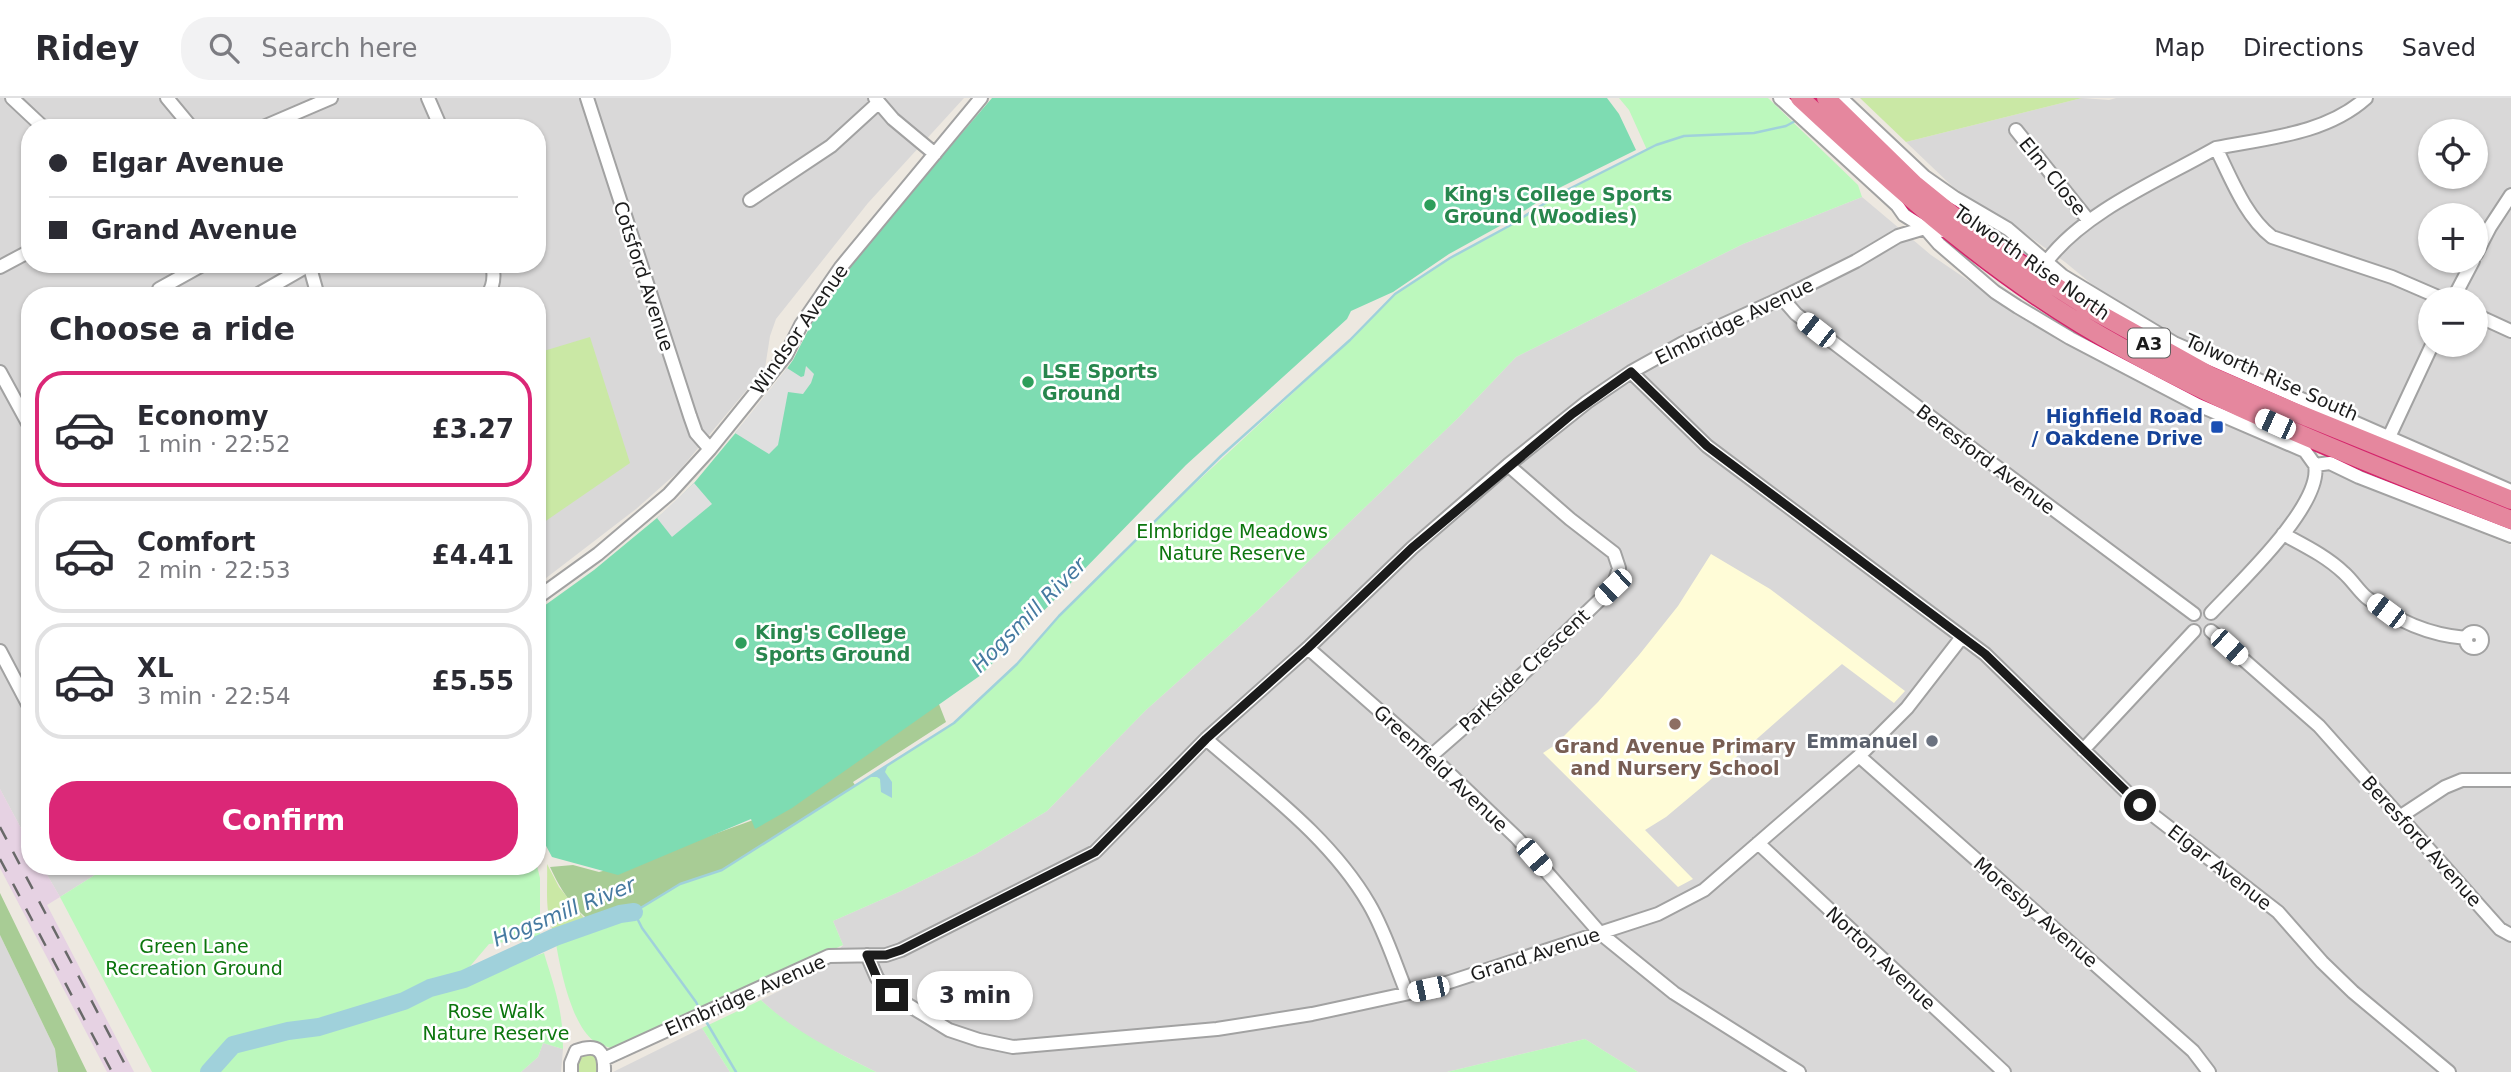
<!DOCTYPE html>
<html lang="en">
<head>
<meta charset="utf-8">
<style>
  body { margin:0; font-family:"DejaVu Sans",sans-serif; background:#f2f2f3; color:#2b2b33; height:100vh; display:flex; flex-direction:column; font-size:26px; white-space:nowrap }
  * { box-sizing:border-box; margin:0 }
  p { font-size:23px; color:#7c7c81 }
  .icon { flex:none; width:38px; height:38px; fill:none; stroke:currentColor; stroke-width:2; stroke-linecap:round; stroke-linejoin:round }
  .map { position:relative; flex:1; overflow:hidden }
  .sheet { position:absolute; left:21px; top:189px; width:525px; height:588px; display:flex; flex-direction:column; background:#fff; border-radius:28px; box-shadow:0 2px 5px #0004 }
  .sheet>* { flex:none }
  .guide { position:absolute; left:21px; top:21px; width:525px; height:154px; border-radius:28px; box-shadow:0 2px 5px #0004; display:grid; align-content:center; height:154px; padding:0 28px; background:#fff }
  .buttons { position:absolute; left:2418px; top:21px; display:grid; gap:14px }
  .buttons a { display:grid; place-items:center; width:70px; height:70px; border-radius:50%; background:#fff; box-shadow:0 2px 5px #0004; font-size:35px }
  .end { position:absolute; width:32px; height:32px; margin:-16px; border:9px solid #1b1b1b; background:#fff; box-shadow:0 0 0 4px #fff }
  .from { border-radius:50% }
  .bubble { position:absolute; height:49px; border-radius:24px; background:#fff; box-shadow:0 2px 5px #0004; font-size:23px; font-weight:600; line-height:49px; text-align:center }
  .car { position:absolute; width:21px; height:42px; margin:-21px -10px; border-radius:9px; box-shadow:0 0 5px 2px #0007; background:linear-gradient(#fff 24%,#345 0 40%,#fff 0 76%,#345 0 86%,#fff 0) }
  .guide b { display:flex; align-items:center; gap:24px; height:66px; font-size:26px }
  .guide b+b { border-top:2px solid #e1e1e2 }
  .guide i { width:18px; height:18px; background:#2b2b33 }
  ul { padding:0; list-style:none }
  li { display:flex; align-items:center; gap:21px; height:116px; margin:0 14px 10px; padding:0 14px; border:4px solid #e1e1e2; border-radius:28px }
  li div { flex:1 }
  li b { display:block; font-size:26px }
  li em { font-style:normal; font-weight:600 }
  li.selected { border-color:#db2777 }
  li>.icon { width:63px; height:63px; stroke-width:1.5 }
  h2 { padding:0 28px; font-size:32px; line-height:84px }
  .button { display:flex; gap:14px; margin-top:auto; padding:14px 28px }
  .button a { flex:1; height:80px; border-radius:28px; background:#db2777; color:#fff; font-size:28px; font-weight:600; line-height:80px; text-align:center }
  header { display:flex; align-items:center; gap:42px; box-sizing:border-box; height:98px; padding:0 35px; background:#fff; border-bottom:2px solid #e1e1e2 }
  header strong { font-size:33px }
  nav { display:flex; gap:38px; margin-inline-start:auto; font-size:24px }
  .search { width:490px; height:63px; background:#f2f2f3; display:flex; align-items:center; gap:18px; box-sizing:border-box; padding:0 24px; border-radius:28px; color:#7c7c81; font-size:26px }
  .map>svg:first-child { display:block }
  .residential { fill:#d9d8d8; fill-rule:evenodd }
  .industrial { fill:#e6d2e3 }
  .education { fill:#fffcd7 }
  .grass { fill:#cae8a5 }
  .forest { fill:#a8cc95 }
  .park { fill:#bcf8bd }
  .pitch { fill:#7edcb2 }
  .parking { fill:#dfdfdf }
  .water { fill:#a0d1db }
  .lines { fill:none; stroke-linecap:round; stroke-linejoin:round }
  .stream { stroke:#a0d1db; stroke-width:2.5 }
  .river { stroke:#a0d1db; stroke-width:18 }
  .minor-casing { stroke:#a2a2a2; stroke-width:16 }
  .highway-casing { stroke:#d4246b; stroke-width:21 }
  .minor { stroke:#fff; stroke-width:12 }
  .highway { stroke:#e5879e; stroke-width:18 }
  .rail { stroke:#696969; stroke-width:2.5; stroke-dasharray:14 14; stroke-linecap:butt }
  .route { stroke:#1b1b1b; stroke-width:9 }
  .leisure-dot { fill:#2e9e5b; stroke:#fff; stroke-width:2.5 }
  .transit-dot { fill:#1a4fb4; stroke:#fff; stroke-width:2.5 }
  .education-dot { fill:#8d6e63; stroke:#fff; stroke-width:2.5 }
  .worship-dot { fill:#6b7280; stroke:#fff; stroke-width:2.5 }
  .labels { text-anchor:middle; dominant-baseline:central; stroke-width:5; stroke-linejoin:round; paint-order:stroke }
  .shield { fill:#fff; stroke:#5f5f5f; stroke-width:2 }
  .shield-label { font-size:18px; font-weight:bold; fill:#1b1b1b }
  .street-label { font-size:19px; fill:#1b1b1b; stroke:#fff }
  .leisure-label { font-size:19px; font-weight:bold; fill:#27864d; stroke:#fff; text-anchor:start }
  .transit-label { font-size:19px; font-weight:bold; fill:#164399; stroke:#fff; text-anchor:end }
  .park-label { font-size:19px; fill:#0c760e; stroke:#fff }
  .worship-label { font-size:19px; font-weight:bold; fill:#5b616d; stroke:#fff; text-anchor:end }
  .education-label { font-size:19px; font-weight:bold; fill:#785e54; stroke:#fff }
  .water-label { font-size:21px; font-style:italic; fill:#467aa1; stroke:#fff }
</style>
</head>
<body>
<header>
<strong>Ridey</strong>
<div class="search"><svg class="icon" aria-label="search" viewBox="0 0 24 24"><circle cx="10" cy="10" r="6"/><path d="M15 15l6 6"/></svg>Search here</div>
<nav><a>Map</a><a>Directions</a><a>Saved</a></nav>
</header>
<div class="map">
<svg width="2511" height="974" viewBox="0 0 2511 974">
  <rect width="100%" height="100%" fill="#ede8e0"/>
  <path class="residential" d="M0,0H964L868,105L776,221L770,238L765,270L679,373L636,411L537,487V198H30V747L0,691ZM30,30H537V166H30Z
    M2082,0L2109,2L2116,0H2511V387L2165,238L2111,202L2065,164L2010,125L1953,89L1906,44ZM2431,33H2476V79H2431ZM2431,117H2476V163H2431ZM2431,201H2476V247H2431Z
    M1862,99L1931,157L2016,215L2138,283L2355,384L2511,447V974H1638L1585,941L1447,974H876L811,941L783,922L761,902L819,873L843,847L833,823L901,793L976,756L1047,713L1146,612L1259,511L1459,319L1516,259L1743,146Z
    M42,768H109L60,799Z
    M0,837L55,951L58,974H0Z
    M702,930L730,974H613Z
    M543,945L563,951L561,974H521L538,959Z"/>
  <path class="industrial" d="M0,691L30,747V768H42L60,799L47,807L134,974H107L0,770Z"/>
  <path class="education" d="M1711,456L1770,491L1905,593L1894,605L1842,566L1709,683L1666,719L1645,732L1693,781L1678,789L1543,655L1555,647L1598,604L1639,557L1678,508Z"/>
  <path class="grass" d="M1860,0H2082L1906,44Z
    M590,239L630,365L537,429V255Z
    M547,766L559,789L588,825L554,836C544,811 548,792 547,766Z
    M593,954L599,963L598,974H576L580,958Z"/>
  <path class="forest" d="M937,601L946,624L853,684L871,713L613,840C582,819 566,804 550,769L573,767L599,774L648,760L756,721Z
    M0,795L87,974H58L55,951L0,837Z"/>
  <path class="park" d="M1619,0H1768L1858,87L1862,99L1743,146L1516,259L1459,319L1259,511L1146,612L1047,713L976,756L901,793L833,823L843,847C769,882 692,913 617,948L610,950C605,948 599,946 594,943C571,927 559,866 555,839L620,816L634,814L680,786L722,772L954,625L1017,566L1059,518L1144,433L1350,242L1395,196L1453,158L1509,128L1561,95L1647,52L1629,12Z
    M109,768H537L540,780V840L489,846L466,873L387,904L318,924L235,940L203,974H152L60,799Z
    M544,855C555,892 563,911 563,951L543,945L538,959L521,974H212L235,949L341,928L413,905L438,892Z
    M761,902C795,934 834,953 876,974H730L702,930Z
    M1585,941L1638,974H1447Z"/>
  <path class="pitch" d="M992,0H1607L1619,16L1636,52L1559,90L1507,124L1449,156L1393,194L1351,213L1347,221L1186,367L981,577L792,710L755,731L751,721L618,777L552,759L537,731V513L594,472L669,410L694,385L773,290L793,262L823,203L865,148Z"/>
  <path class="parking" d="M806,268L814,276L811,285L803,296L788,294L778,347L769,356L735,335L787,270L801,279L804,278Z
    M694,385L712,406L672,439L657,420Z"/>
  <path class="water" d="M888,667L885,674L892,684V700L881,694L880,681L877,679H868Z"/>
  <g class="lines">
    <path class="stream" d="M701,914L696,904L642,830L634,814L680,786L722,772L954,625L1017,566L1059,518L1221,358L1350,242L1395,196L1450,160L1509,128L1561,95L1656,47L1684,38L1754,35L1786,28L1797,22
      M704,920L736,974"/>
    <path class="river" d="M209,974L233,947L288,933L319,929L404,903L430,890L464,881L555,839L620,816L634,814"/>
    <defs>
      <path id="minor" d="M12,0L44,30
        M167,0L192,30
        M428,0L441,30
        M587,0L690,318L696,335L710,351
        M875,0L893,21L935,56
        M1780,0L1897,107L1904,117L1925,130L1939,146L1995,194L2018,209L2070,240L2198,307L2305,353L2315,367
        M1841,0L1925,79L1955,100L2008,131L2063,178L2174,245L2511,393
        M261,30L331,0
        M2016,32L2089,123
        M2216,50C2231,80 2245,118 2272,139L2392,179L2443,201
        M750,102L831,48L878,5
        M2476,156L2490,129L2511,97
        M2047,163C2083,115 2155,84 2207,55L2216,50C2267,40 2326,36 2366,0
        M309,166L318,198
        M0,169L30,153
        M159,191L204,166
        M255,198L309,167
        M487,198C494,188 495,178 492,166
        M1782,200L1796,216L1978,355L2194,516
        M2453,201L2473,163
        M2476,217L2511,233
        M0,274L30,329
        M1631,274L1707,348L1985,556L2140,707L2278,814L2322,864L2353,894L2449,974
        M2389,339L2432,247
        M2315,367L2330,365L2359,379L2511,438
        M2283,436C2305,448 2326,458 2344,475C2352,482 2358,492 2366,499C2396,523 2429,537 2466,540
        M537,500L598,456L669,396L710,351L786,257L801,227L841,169L981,0
        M2211,515C2238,486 2323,407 2315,367
        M2211,533L2319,628L2500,831L2511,837
        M2466 542a8 8 0 1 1 16 0a8 8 0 1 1-16 0Z
        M1308,550L1431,658L1517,740L1600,835L1674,895L1799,974
        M0,553L30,610
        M1206,641C1263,691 1330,739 1369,806C1385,833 1395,866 1407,895
        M2083,652L2194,533
        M1431,658L1503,595L1613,489L1619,470L1614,455L1570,421L1508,367
        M1859,658L2193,953L2209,974
        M2401,718L2445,689L2462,682H2511
        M1758,745L2004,974
        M867,857L877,880L892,897L923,916L949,932L979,942L1013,949L1217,931L1312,916L1428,891L1658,816L1704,792L1859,658L1907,610L1962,539
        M604,961L829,858L886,857L901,852L1095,754L1206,641L1308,550L1412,450L1508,367L1587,304L1631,274L1683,245L1782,200L1856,163L1898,138L1925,130L1950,134
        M571,974V965L576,953C598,945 605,953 604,974"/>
      <path id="highway" d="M1800,0C1888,82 1978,164 2081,226C2217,308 2364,363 2511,422
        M1826,0L1914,86L1983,142L2089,210L2211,278L2292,313L2511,402"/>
    </defs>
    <use href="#minor" class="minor-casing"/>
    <use href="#highway" class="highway-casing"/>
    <use href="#minor" class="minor"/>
    <use href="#highway" class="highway"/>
    <path class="rail" d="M0,729L129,974
      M0,761L112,974"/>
  </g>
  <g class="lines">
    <path class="route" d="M892,897L877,880L867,857H886L901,852L1095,754L1206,641L1308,550L1412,450L1572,316L1631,274L1707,348L1985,556L2140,707"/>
  </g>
  <g class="leisure-dot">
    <circle cx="1430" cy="107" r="7"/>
    <circle cx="1028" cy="284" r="7"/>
    <circle cx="741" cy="545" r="7"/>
  </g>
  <rect class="transit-dot" x="2210" y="322" width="14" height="14" rx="3.5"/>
  <circle class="education-dot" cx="1675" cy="626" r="7"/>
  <circle class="worship-dot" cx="1932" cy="643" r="7"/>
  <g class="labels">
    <rect class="shield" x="2128" y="230.5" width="42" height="29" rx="5"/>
    <g class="shield-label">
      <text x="2149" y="245">A3</text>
    </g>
    <g class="street-label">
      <text transform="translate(2053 78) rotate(51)">Elm Close</text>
      <text transform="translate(2032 164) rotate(35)">Tolworth Rise North</text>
      <text transform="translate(644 178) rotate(72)">Cotsford Avenue</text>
      <text transform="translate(1734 223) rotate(-26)">Elmbridge Avenue</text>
      <text transform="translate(799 231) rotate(-55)">Windsor Avenue</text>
      <text transform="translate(2272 279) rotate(24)">Tolworth Rise South</text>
      <text transform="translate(1986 361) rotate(37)">Beresford Avenue</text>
      <text transform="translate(1524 572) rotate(-43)">Parkside Crescent</text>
      <text transform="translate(1441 670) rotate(43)">Greenfield Avenue</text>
      <text transform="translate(2422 743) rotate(48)">Beresford Avenue</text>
      <text transform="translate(2220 769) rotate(38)">Elgar Avenue</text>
      <text transform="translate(2036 814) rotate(41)">Moresby Avenue</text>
      <text transform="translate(1535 856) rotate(-18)">Grand Avenue</text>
      <text transform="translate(1881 860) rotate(43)">Norton Avenue</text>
      <text transform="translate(745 897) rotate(-24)">Elmbridge Avenue</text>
    </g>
    <g class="leisure-label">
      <text x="1444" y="96">King's College Sports<tspan x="1444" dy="22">Ground (Woodies)</tspan></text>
      <text x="1042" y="273">LSE Sports<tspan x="1042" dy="22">Ground</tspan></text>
      <text x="755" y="534">King's College<tspan x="755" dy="22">Sports Ground</tspan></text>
    </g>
    <g class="transit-label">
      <text x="2203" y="318">Highfield Road<tspan x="2203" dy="22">/ Oakdene Drive</tspan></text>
    </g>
    <g class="park-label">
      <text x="1232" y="433">Elmbridge Meadows<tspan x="1232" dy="22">Nature Reserve</tspan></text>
      <text x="194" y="848">Green Lane<tspan x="194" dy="22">Recreation Ground</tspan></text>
      <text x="496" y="913">Rose Walk<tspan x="496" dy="22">Nature Reserve</tspan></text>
    </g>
    <g class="worship-label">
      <text x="1918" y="643">Emmanuel</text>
    </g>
    <g class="education-label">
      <text x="1675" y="648">Grand Avenue Primary<tspan x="1675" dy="22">and Nursery School</tspan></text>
    </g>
    <g class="water-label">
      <text transform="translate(1029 517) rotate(-45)">Hogsmill River</text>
      <text transform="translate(564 814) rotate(-22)">Hogsmill River</text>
    </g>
  </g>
</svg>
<div class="buttons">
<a><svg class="icon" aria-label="locate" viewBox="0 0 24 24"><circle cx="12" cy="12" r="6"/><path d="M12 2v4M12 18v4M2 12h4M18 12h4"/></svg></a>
<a>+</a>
<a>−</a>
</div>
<i class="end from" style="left:2140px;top:707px"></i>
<i class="end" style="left:892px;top:897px"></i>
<div class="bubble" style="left:917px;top:873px;width:116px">3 min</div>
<i class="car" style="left:1816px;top:232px;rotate:308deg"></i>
<i class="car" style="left:2275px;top:326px;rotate:294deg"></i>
<i class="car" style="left:1613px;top:489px;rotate:226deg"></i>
<i class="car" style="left:2386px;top:513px;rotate:307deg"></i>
<i class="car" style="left:2229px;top:549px;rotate:132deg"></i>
<i class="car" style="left:1534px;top:759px;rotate:139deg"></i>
<i class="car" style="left:1428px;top:891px;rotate:258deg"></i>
<div class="guide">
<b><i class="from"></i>Elgar Avenue</b>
<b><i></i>Grand Avenue</b>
</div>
<section class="sheet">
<h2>Choose a ride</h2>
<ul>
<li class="selected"><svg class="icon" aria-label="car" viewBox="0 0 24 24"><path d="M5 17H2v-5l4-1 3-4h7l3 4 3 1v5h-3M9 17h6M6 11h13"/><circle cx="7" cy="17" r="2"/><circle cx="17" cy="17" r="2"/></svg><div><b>Economy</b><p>1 min · 22:52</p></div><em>£3.27</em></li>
<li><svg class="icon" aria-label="car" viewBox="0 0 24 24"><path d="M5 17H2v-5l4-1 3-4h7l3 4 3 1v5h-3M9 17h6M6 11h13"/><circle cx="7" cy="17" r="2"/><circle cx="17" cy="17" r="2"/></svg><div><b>Comfort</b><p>2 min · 22:53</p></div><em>£4.41</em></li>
<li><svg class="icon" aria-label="car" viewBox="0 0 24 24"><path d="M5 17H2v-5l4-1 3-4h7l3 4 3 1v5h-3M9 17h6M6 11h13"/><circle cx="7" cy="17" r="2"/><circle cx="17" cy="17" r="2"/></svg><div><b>XL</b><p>3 min · 22:54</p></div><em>£5.55</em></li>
</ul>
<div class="button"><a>Confirm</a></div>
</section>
</div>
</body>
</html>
